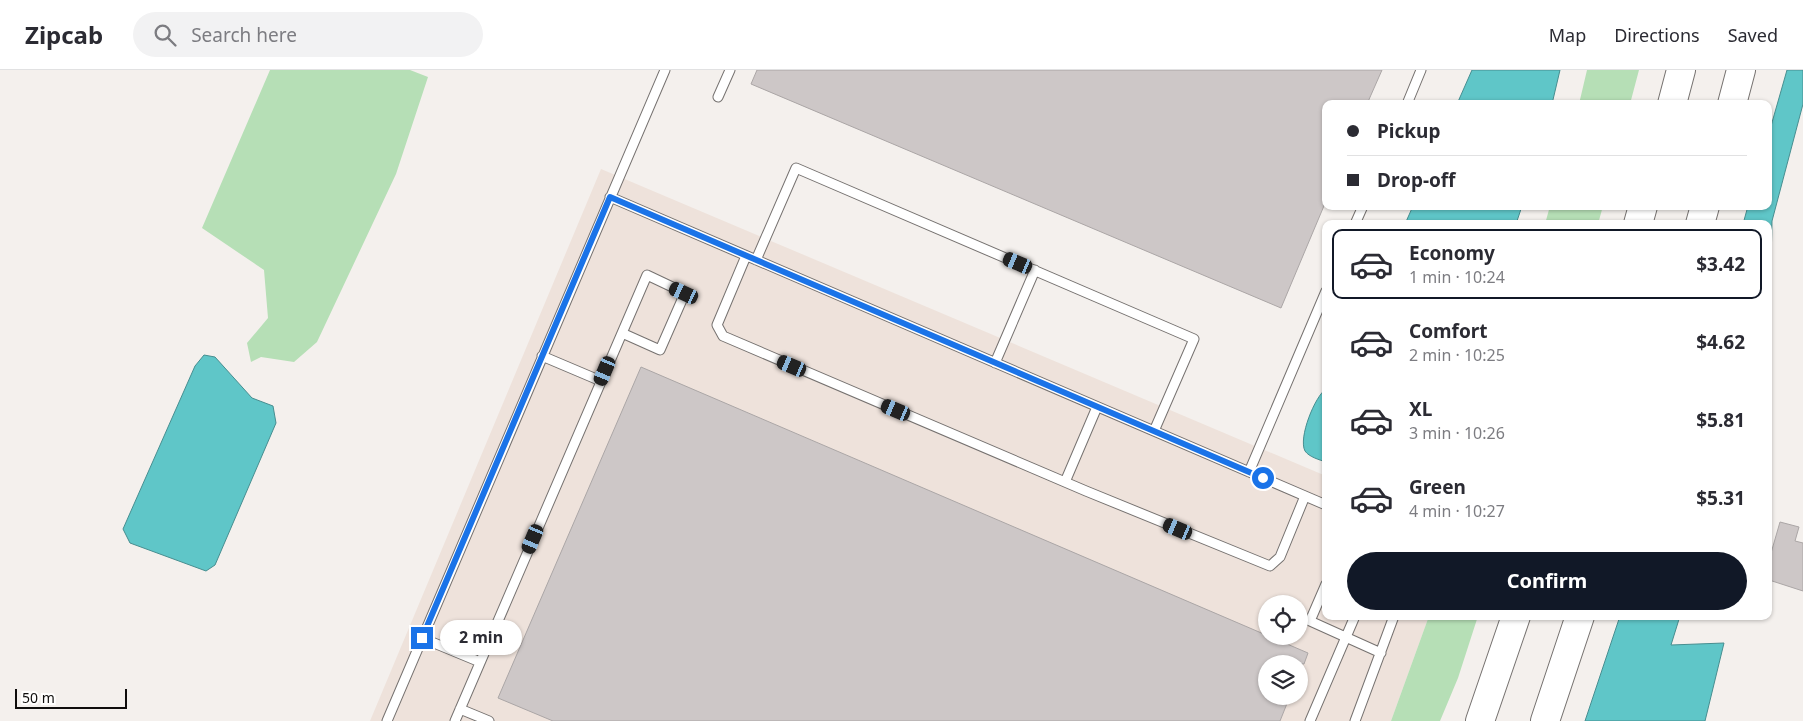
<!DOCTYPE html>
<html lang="en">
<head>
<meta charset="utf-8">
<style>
  body { margin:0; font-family:"Noto Sans",sans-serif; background:#f2f2f3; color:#2b2b33; height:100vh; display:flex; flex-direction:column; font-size:19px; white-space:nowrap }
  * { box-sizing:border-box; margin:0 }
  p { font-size:16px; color:#7c7c81 }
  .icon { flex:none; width:28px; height:28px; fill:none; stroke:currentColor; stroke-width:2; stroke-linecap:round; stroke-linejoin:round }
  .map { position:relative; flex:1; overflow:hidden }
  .drawer { position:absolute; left:1322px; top:150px; width:450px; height:400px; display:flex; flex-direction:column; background:#fff; border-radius:10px; box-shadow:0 1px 4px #0004 }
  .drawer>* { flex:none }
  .hud { position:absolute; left:1322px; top:30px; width:450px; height:110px; border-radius:10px; box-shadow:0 1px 4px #0004; display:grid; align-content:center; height:110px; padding:0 25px; background:#fff }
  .buttons { position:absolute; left:1258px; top:525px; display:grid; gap:10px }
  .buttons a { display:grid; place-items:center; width:50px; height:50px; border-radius:50%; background:#fff; box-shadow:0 1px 4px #0004; font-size:25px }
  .scale { position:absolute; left:15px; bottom:12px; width:112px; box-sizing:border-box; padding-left:5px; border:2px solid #0f0d0c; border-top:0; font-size:14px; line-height:18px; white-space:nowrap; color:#0f0d0c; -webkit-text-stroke:4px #fffefd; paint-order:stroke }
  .end { position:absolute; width:22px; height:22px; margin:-11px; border:6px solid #1a73e8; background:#fff; box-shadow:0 0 0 2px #fff }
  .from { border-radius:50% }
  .bubble { position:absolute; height:35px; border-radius:18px; background:#fff; box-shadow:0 1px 4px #0004; font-size:16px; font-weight:700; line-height:35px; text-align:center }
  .car { position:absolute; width:15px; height:30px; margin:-15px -8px; border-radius:6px; box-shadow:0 0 4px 1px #0007; background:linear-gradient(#222 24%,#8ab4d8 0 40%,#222 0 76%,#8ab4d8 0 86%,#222 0) }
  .hud b { display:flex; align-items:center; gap:18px; height:48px; font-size:19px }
  .hud b+b { border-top:1px solid #e1e1e2 }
  .hud i { width:12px; height:12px; background:#2b2b33 }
  ul { padding:9px 0 0; list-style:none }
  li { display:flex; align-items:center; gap:15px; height:70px; margin:0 10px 8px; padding:0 15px; border:2px solid transparent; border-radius:10px }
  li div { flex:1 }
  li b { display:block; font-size:19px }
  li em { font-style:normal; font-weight:700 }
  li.active { border-color:#111827 }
  li>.icon { width:45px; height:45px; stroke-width:1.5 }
  .button { display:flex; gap:10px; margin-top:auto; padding:10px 25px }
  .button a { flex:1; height:58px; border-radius:30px; background:#111827; color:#fff; font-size:20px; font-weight:700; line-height:58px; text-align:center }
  header { display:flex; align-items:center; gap:30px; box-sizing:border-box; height:70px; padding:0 25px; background:#fff; border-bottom:1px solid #e1e1e2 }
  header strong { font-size:24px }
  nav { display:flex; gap:28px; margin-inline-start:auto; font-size:18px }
  .search { width:350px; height:45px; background:#f2f2f3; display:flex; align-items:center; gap:12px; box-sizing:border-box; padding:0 18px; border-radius:28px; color:#7c7c81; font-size:19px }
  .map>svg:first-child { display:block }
  .built { fill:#eee2db; fill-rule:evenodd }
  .green { fill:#b6dfb6 }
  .water { fill:#5fc6c8; stroke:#478e90 }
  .building { fill:#cdc7c7; stroke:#aba6a6 }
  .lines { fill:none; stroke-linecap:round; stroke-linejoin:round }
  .service-casing { stroke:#767270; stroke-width:11 }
  .motorway-casing { stroke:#767270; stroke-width:30 }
  .service { stroke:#fff; stroke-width:9 }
  .motorway { stroke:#fff; stroke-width:28 }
  .route { stroke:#1a73e8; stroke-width:6 }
</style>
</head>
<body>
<header>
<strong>Zipcab</strong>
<div class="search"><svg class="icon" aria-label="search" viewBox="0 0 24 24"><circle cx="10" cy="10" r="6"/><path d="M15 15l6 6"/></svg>Search here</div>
<nav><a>Map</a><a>Directions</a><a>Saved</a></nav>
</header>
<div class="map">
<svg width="1803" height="651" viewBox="0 0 1803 651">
  <rect width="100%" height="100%" fill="#f4f0ed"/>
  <path class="built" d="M601,99L1326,406V546H1429L1391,651H370ZM1266,534H1299V566H1266ZM1266,594H1299V626H1266Z"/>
  <path class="green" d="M270,0H410L428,7L396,104L317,272L294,292L261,287L251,292L247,273L268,248L264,200L202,158Z
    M1587,0H1639L1630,34H1579Z
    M1550,136H1603L1598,154H1545Z
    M1429,546H1478L1458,608L1440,651H1391Z"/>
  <path class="water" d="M1472,0H1560L1552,34H1457Z
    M1787,0H1803V34L1772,151L1769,279V154H1743L1748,136H1769V63Z
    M1413,136H1522L1516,154H1405Z
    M204,285L215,287L252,328L273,336L276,353L215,495L206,501L130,473L123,459L195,296Z
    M1326,319V392C1320,390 1309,387 1305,381C1298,368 1315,326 1326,319Z
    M1620,546H1680L1671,575L1724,573L1705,651H1585Z"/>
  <path class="building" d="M757,0H1382L1367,34H1326V131L1281,238L751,14Z
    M641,297L1308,583L1304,594H1266V626H1290L1280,651H553L498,628Z
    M1780,452L1799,457L1795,471L1803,473V521L1769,510V490Z"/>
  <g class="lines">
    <defs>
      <path id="service" d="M718,27L730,0
        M1407,34L1421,0
        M610,127L1326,435
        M1355,154L1363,136
        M746,186L717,255L723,266L1086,421L1270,496L1280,487L1305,426
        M756,190L796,98L1194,269L1154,361
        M542,286L601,311
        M995,293L1035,200
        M1249,402L1326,221
        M1065,412L1097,337
        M1326,514L1310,551L1381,583
        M422,568L480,592
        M460,639L489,651
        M387,651L665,0
        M455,651L647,205L685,223L660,280L622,263
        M1310,651L1355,546
        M1355,651L1394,546"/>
      <path id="motorway" d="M1672,34L1681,0
        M1732,34L1741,0
        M1638,154L1643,136
        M1700,154L1705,136
        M1480,651L1516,546
        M1545,651L1580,546"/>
    </defs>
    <use href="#service" class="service-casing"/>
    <use href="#motorway" class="motorway-casing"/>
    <use href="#service" class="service"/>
    <use href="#motorway" class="motorway"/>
  </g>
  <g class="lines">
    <path class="route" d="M422,568L610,127L1263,408"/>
  </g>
</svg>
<div class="buttons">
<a><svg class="icon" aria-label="locate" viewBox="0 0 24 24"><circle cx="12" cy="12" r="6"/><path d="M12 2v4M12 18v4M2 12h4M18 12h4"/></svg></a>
<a><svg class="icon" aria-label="layers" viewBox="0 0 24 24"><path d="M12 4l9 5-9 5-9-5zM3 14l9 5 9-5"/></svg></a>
</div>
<div class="scale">50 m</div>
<i class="end from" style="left:1263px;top:408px"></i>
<i class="end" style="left:422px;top:568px"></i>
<div class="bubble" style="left:440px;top:550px;width:82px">2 min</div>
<i class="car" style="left:1018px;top:193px;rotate:293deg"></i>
<i class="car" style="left:684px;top:223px;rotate:295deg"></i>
<i class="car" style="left:792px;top:296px;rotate:293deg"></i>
<i class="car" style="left:605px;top:301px;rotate:203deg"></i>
<i class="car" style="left:896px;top:340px;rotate:293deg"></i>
<i class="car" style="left:1178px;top:459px;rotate:293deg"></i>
<i class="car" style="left:533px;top:469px;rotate:203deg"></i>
<div class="hud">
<b><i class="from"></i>Pickup</b>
<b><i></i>Drop-off</b>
</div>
<section class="drawer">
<ul>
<li class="active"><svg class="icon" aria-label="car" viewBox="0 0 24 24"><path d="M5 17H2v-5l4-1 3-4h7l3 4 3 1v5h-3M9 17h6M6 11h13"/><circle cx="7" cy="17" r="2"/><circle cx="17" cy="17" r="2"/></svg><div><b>Economy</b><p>1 min · 10:24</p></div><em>$3.42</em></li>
<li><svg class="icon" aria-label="car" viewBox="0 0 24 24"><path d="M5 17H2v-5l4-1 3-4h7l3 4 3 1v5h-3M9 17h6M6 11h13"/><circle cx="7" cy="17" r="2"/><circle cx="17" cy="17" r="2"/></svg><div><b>Comfort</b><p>2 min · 10:25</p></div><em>$4.62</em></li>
<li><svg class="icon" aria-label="car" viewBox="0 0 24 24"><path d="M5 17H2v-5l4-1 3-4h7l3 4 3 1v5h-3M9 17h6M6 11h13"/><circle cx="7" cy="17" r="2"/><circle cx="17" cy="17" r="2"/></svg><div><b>XL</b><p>3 min · 10:26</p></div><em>$5.81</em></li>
<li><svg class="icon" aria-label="car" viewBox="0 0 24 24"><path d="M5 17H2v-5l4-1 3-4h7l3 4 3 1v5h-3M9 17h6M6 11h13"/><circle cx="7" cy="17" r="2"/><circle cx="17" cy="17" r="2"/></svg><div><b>Green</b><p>4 min · 10:27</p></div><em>$5.31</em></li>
</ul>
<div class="button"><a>Confirm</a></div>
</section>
</div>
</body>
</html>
